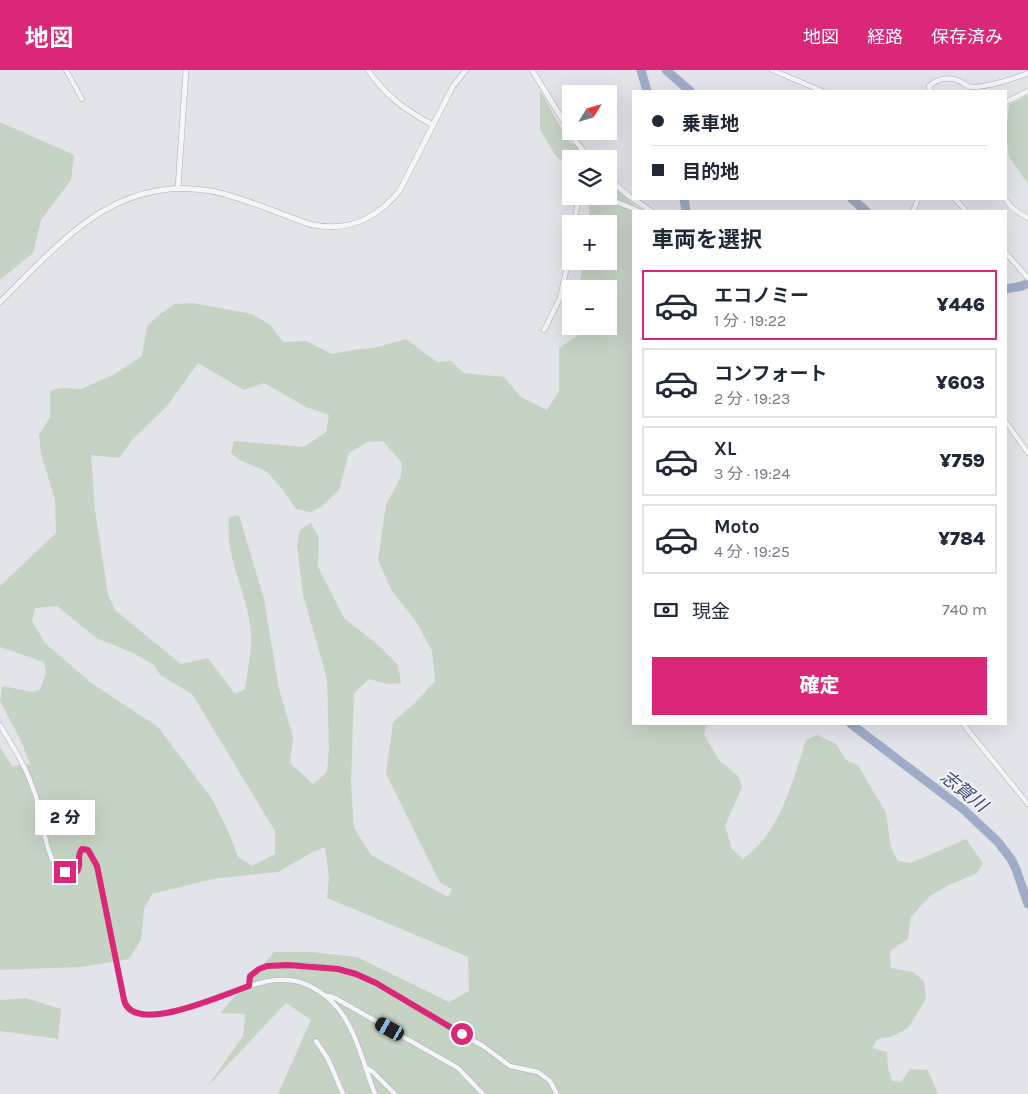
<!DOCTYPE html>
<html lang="ja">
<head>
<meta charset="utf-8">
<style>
  body { margin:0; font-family:Karla,"Noto Sans JP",sans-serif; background:#f2f2f3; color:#1f2937; height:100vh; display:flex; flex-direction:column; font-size:19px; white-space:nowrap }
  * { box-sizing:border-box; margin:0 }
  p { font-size:16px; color:#747a83 }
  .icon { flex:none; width:28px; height:28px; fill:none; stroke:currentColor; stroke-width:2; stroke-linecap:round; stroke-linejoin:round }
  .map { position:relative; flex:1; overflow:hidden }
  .sheet { position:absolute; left:632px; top:140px; width:375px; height:515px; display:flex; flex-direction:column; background:#fff; border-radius:0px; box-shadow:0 5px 20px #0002 }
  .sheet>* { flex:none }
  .banner { position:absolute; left:632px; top:20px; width:375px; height:110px; border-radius:0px; box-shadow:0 5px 20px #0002; display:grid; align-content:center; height:110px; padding:0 20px; background:#fff }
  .needle { width:32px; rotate:53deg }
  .fabs { position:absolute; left:562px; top:15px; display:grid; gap:10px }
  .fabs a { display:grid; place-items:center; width:55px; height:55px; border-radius:0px; background:#fff; box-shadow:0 5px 20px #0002; font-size:25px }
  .end { position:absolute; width:22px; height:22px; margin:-11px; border:6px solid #db2777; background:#fff; box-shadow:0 0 0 2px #fff }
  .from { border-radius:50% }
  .bubble { position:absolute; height:35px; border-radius:0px; background:#fff; box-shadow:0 5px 20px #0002; font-size:16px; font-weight:800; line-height:35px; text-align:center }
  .car { position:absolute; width:15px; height:30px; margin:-15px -8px; border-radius:6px; box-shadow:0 0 4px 1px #0007; background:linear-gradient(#222 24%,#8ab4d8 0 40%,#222 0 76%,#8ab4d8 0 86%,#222 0) }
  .banner b { display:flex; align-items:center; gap:18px; height:48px; font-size:19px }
  .banner b+b { border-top:1px solid #e0e1e3 }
  .banner i { width:12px; height:12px; background:#1f2937 }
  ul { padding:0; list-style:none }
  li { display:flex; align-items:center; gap:15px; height:70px; margin:0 10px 8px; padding:0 10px; border:2px solid #e0e1e3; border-radius:0px }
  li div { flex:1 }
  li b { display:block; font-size:19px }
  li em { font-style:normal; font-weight:800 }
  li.active { border-color:#db2777 }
  li>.icon { width:45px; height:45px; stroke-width:1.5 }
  h2 { padding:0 20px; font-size:22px; line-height:60px }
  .pay { display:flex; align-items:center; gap:12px; height:55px; padding:0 20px; font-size:19px }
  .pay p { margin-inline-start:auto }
  .primary-button { display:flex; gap:10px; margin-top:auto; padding:10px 20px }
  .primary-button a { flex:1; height:58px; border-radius:0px; background:#db2777; color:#fff; font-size:20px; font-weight:800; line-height:58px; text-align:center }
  header { display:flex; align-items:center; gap:30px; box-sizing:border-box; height:70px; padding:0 25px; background:#db2777; color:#fff }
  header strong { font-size:24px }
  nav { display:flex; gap:28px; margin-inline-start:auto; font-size:18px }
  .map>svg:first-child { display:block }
  .green { fill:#c5d3c4; fill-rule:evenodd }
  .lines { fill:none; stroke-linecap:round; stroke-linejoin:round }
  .river { stroke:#a0acc6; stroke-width:9 }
  .minor-casing { stroke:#abaeb6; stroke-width:5.5 }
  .tertiary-casing { stroke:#abaeb6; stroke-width:6 }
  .minor { stroke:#f4f5f8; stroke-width:4.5 }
  .tertiary { stroke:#f4f5f8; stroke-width:5 }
  .route { stroke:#db2777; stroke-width:6 }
  .labels { text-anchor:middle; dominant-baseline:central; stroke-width:4; stroke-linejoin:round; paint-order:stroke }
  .water-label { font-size:18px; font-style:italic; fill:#384871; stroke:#f1f3f7 }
</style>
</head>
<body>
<header>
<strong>地図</strong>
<nav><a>地図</a><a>経路</a><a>保存済み</a></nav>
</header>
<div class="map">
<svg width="1028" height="1024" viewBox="0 0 1028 1024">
  <rect width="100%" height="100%" fill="#e2e4e9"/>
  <path class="green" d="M540,20L566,67L588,89H571V98L556,86L540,60Z
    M1028,25V114L1009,87L1006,63L1009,35Z
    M0,52L74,85L71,110L41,150L33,183L0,210Z
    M609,110L640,141H634V654H707L704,665L720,691L738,706L742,717L725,756L732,779L743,789C781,761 792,713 806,670L817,665L836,674L846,690L858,695L886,743L891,778L898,791L911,793L966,769L983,793L977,803L949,815L930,826L911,847L908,869L890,881L891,898L913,902L924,911L926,929L908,958L891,967L878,969L872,978L887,982L888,997L892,1011L901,1012L910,999L928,1000L938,1024H278L311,950L286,933L207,1017L243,966L245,944L220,943L274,882H311L357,887L449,932L469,921L468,887L327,828L329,808L325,777L311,783L278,802L213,809L152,824L144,839L141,870L129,889L81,897L0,900V677L12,696L30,694L20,669L0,631L2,616L33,622L40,619L46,603L44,592L0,577V516L56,463L55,430L41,384L39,365L50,347V321L61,318L81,319L115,304L142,286L147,256L160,244L175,234L193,233L252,244L269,254L283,272L306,271L332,284L359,279L374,278L406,269L437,292L451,291L464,303L504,307L521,327L547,340L559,321V278L578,265L576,256H609V219H578L584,191H609V154H590L588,126H609ZM198,293L244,320L264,313L306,337L329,345L326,362L304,377L234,371L231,383L241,391L266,401L283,420L296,439L311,442L321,437L339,420L349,383L368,372L383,371L402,393L401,406L386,435L378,490L392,521L417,553L432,581L435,611L416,632L393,652L386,704L440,813L452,819L448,827L371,785L354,758L351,714L354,623L369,609L388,614L401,613L398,595L378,575L344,548L318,497L319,468L311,453L300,460L297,474L303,525L327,609L329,679L327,702L313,714L290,693L293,667L279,619L264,529L239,445L229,447C224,489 249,524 251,565C252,583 247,602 245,619L235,624L208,588L181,594L115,540L108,525L95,440L91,385L119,388L133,369L167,336ZM57,536L96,568L135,584L154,595L160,605L192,624L275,761V784L252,796L238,787L230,765L212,729L158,657L90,612L45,573L32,551L35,538Z
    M26,928L61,939L58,969L0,961V930Z"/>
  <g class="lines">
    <path class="river" d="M641,0L647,21
      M666,0L690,21
      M684,129L686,141
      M852,129L866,141
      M1006,219L1022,216L1028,213
      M851,654L963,739L998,772L1011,789L1016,799L1028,834"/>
    <defs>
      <path id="minor" d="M66,0L82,29
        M772,0L822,21
        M930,21L929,16C937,8 952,6 961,12C965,14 968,17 972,17C987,17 1014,9 1028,3
        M1006,32L1028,21
        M602,126L639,141
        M955,129L966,141
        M1005,129L1012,138L1028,148
        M913,141L918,129
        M574,154L579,126
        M1006,183L1028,208
        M544,260L560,228L569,188L571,167
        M1006,352L1028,383
        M963,654L1028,734
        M0,655C11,673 24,693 31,713C35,723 39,735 41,746C45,764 48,805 74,804L80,798L79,784L80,780L85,779L90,783L97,795L124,929C133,966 218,926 239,919C254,915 272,908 288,910C305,911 323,922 334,934C355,955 364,996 375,1024
        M249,916V910L252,904L267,896L305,895L338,899L356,904L376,913L435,949L483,976L510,996L538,1002L550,1011L557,1024
        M325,926H330L337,929L458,998L483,1024
        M316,971L328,989L343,1024
        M365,997L373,1002L395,1024"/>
      <path id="tertiary" d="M368,0C386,26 405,40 433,55
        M532,0L577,73L590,89
        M609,109L629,126L651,141
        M178,119L186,0
        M0,232C61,172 116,104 211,121C243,127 277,143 309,154C346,163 376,150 400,120L453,16L466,0"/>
    </defs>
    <use href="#minor" class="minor-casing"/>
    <use href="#tertiary" class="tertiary-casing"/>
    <use href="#minor" class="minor"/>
    <use href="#tertiary" class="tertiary"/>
  </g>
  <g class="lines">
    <path class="route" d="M65,802L74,804C84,797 75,787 82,779L88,780L97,796L124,930C133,967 227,923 249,916L250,906L259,899L267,896L288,895L338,899L356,904L376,913L462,964"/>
  </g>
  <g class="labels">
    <g class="water-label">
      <text transform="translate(964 721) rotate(39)">志賀川</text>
    </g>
  </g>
</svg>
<div class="fabs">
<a><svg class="needle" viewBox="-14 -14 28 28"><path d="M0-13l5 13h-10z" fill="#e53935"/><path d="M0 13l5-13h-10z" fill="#747a83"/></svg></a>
<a><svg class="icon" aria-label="layers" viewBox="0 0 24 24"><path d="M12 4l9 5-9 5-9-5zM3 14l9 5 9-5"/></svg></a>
<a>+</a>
<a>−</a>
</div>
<i class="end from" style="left:462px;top:964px"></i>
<i class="end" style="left:65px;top:802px"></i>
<div class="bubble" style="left:35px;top:730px;width:60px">2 分</div>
<i class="car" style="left:390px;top:959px;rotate:300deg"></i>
<div class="banner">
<b><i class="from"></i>乗車地</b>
<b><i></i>目的地</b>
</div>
<section class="sheet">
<h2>車両を選択</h2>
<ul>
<li class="active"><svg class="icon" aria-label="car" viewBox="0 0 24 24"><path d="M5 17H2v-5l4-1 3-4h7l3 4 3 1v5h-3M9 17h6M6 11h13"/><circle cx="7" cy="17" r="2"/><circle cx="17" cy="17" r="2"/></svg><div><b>エコノミー</b><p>1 分 · 19:22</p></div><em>¥446</em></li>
<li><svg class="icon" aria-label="car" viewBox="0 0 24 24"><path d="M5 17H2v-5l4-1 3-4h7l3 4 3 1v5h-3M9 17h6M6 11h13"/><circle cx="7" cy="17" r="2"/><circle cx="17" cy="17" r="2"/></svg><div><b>コンフォート</b><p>2 分 · 19:23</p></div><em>¥603</em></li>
<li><svg class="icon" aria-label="car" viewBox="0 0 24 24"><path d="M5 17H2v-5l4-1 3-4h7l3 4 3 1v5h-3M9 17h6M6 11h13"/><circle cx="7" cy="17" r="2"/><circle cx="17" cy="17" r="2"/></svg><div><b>XL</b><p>3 分 · 19:24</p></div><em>¥759</em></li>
<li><svg class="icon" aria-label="car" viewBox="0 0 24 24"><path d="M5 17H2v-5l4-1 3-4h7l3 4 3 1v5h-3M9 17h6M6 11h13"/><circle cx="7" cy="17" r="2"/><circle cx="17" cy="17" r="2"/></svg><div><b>Moto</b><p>4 分 · 19:25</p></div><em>¥784</em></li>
</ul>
<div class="pay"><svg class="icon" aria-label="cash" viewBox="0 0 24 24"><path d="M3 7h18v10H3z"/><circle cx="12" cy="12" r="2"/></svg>現金<p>740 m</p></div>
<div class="primary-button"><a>確定</a></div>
</section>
</div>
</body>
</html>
